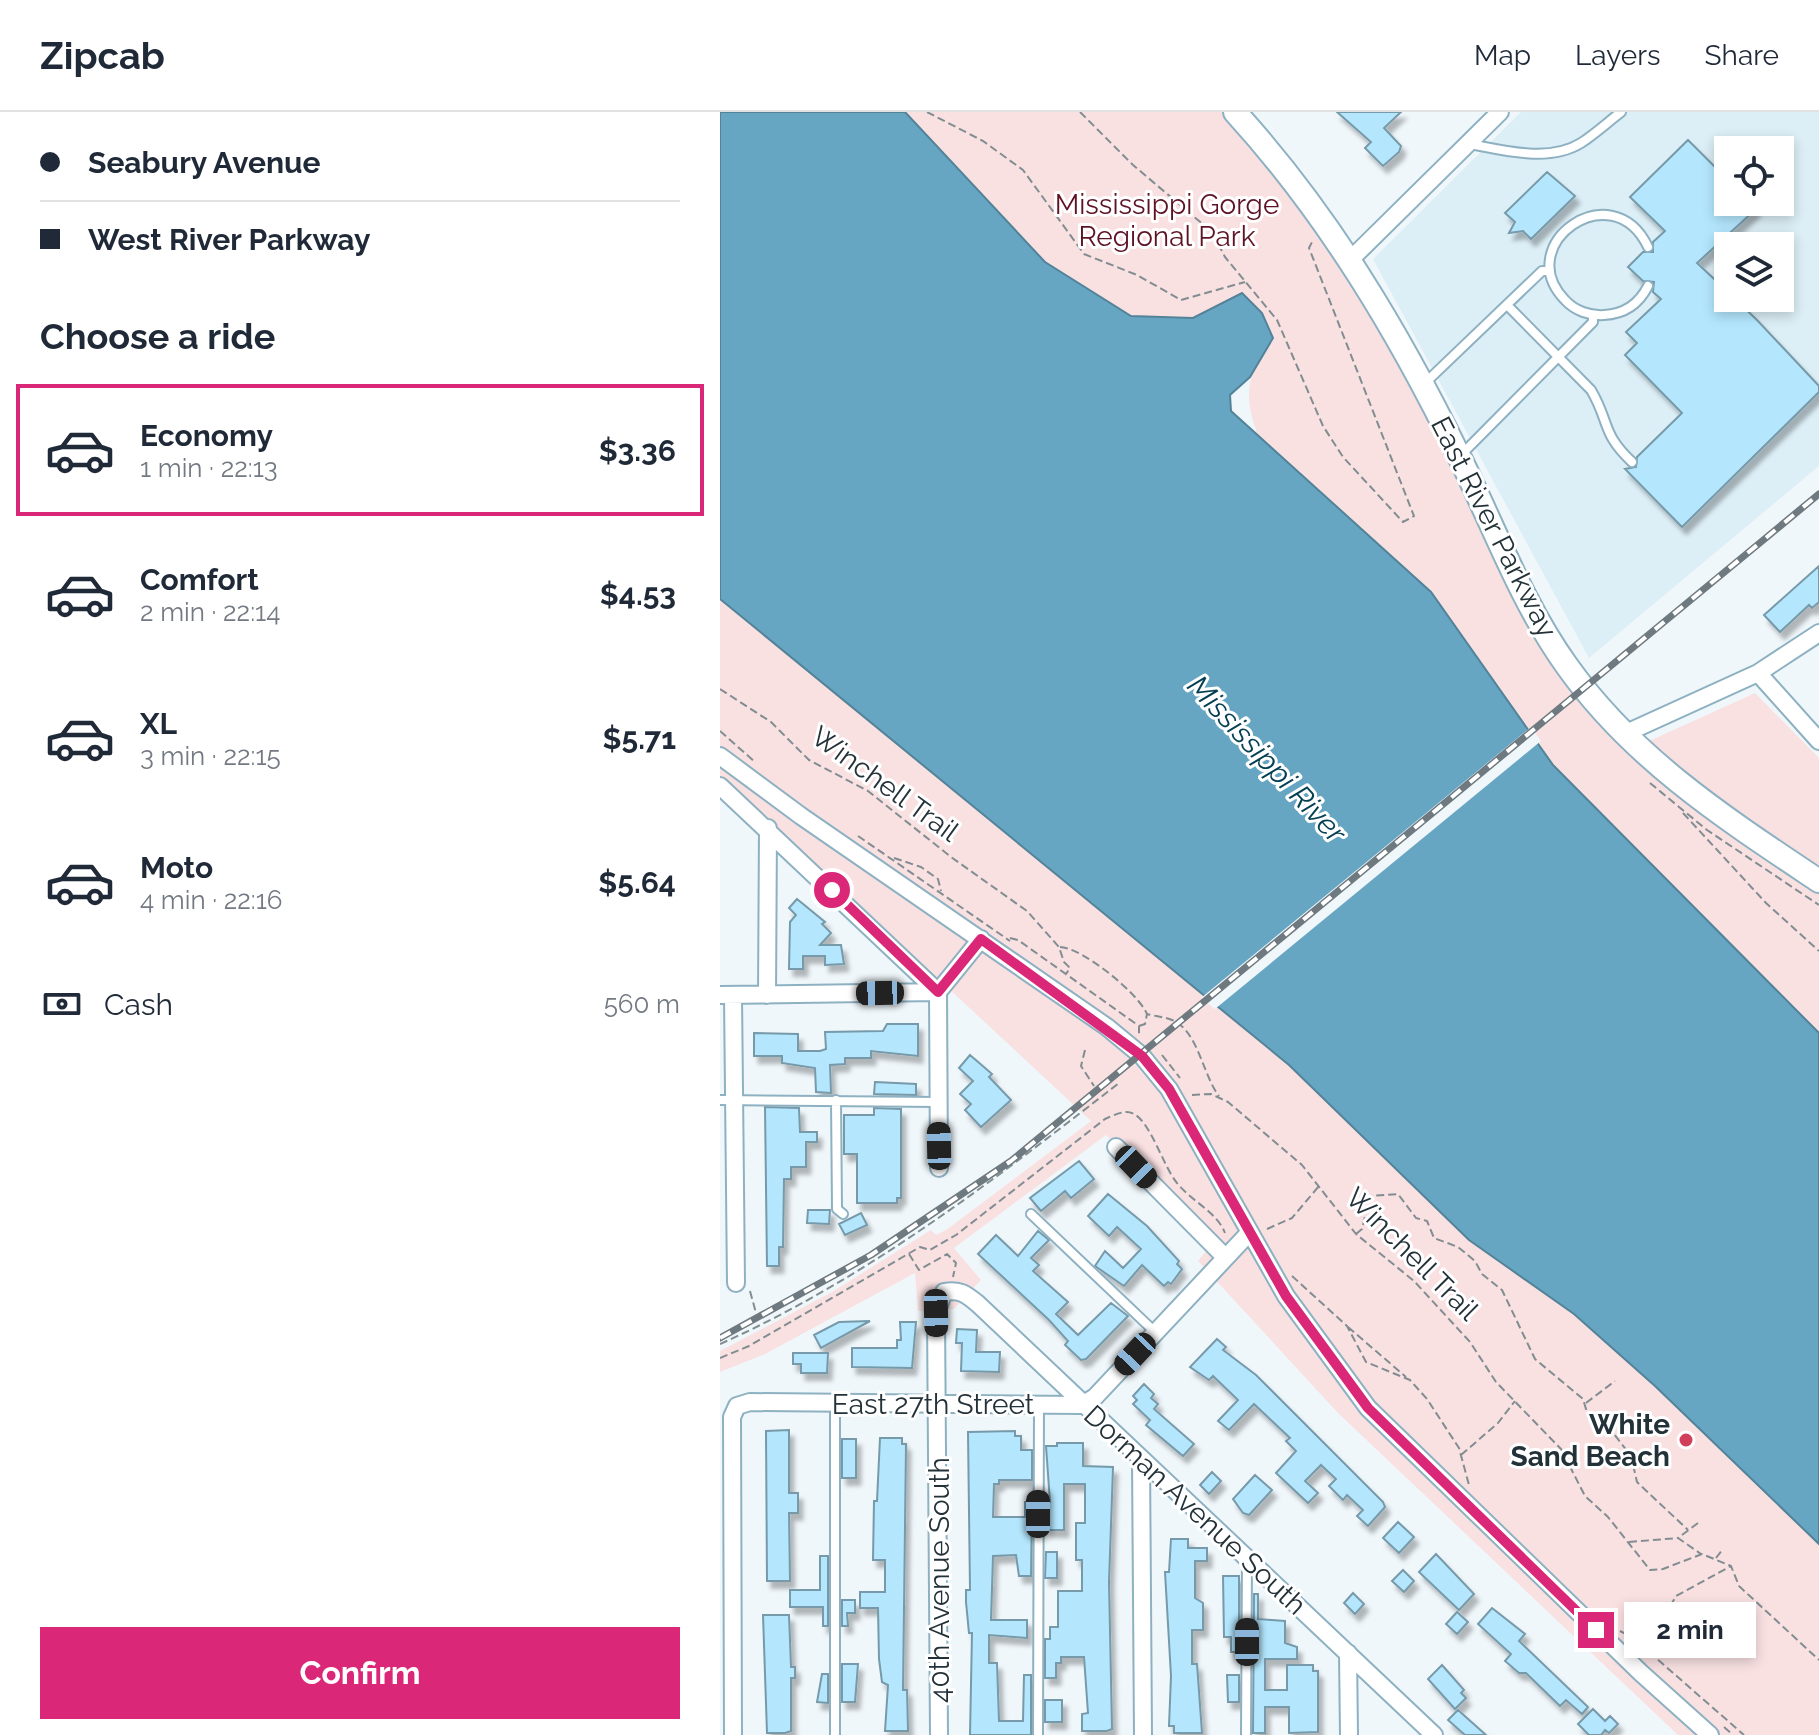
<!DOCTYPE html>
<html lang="en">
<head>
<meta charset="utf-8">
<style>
  body { margin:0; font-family:Raleway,sans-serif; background:#f2f2f3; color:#1f2937; height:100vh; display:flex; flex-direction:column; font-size:30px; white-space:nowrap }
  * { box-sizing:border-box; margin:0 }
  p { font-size:26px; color:#747a83 }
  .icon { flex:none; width:44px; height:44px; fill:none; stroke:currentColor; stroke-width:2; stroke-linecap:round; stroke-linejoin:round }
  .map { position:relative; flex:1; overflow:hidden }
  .drawer { display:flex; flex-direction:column; background:#fff; width:720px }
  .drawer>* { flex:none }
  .banner { display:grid; align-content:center; height:176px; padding:0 40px; background:#fff }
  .fabs { position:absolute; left:994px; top:24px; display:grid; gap:16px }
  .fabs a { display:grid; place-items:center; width:80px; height:80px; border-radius:0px; background:#fff; box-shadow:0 4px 12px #0003; font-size:40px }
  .end { position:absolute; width:36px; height:36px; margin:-18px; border:10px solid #db2777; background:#fff; box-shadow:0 0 0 4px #fff }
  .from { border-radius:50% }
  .bubble { position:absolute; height:56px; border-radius:0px; background:#fff; box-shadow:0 4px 12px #0003; font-size:26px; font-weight:700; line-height:56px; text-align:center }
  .car { position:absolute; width:24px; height:48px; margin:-24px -12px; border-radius:10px; box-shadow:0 0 6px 2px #0007; background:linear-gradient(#222 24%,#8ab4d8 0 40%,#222 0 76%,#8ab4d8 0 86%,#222 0) }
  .banner b { display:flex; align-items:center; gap:28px; height:76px; font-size:30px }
  .banner b+b { border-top:2px solid #e0e1e3 }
  .banner i { width:20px; height:20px; background:#1f2937 }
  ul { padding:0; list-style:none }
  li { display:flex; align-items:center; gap:24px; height:132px; margin:0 16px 12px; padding:0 24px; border:4px solid transparent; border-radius:0px }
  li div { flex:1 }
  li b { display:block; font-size:30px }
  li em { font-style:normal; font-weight:700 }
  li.active { border-color:#db2777 }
  li>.icon { width:72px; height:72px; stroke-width:1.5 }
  h2 { padding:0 40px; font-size:36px; line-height:96px }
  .pay { display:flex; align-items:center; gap:20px; height:88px; padding:0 40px; font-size:30px }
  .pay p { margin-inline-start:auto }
  .cta { display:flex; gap:16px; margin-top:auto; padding:16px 40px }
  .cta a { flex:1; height:92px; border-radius:0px; background:#db2777; color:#fff; font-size:32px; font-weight:700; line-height:92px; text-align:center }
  header { display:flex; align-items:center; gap:48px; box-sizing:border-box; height:112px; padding:0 40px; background:#fff; border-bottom:2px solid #e0e1e3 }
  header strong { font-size:38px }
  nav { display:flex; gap:44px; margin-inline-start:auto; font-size:28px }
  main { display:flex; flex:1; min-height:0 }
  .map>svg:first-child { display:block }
  .built { fill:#dceef6; fill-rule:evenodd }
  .green { fill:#f9e1e2 }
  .water { fill:#67a6c2; stroke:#538399; stroke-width:2 }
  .pier { fill:#f0f7fb }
  .building { fill:#b4e7fe; stroke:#779aaa; stroke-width:2; filter:url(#shadow) }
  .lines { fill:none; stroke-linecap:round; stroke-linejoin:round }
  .lane-casing { stroke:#8eb1c2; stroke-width:12 }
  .street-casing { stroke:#8eb1c2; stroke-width:20 }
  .secondary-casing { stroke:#8eb1c2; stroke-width:26 }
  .path { stroke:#828d92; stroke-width:2; stroke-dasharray:8 4; stroke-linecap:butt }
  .lane { stroke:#fff; stroke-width:8 }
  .street { stroke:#fff; stroke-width:16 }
  .secondary { stroke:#fff; stroke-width:22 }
  .rail-casing { stroke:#6e7a7f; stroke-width:7 }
  .rail { stroke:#fff; stroke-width:4; stroke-dasharray:12; stroke-linecap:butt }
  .route { stroke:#db2777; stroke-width:10 }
  .poi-dot { fill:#d0405b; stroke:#fff; stroke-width:3 }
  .labels { text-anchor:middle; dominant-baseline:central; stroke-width:6; stroke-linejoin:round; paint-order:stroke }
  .park-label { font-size:28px; fill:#5e1323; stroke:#fff }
  .street-label { font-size:28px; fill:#233138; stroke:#fff }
  .poi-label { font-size:28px; font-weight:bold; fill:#233138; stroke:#fff; text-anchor:end }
  .water-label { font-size:30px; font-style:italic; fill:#053f53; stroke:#fff }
</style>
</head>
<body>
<header>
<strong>Zipcab</strong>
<nav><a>Map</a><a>Layers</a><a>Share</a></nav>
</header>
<main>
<section class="drawer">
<div class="banner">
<b><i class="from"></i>Seabury Avenue</b>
<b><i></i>West River Parkway</b>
</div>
<h2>Choose a ride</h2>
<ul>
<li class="active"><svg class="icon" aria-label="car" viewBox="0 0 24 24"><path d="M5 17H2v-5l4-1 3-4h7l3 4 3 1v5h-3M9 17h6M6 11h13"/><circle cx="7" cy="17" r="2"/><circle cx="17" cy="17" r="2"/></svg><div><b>Economy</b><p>1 min · 22:13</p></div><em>$3.36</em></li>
<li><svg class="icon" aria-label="car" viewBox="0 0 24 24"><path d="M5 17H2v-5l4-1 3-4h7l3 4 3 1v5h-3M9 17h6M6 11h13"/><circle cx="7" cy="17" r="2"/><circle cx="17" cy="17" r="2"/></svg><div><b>Comfort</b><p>2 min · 22:14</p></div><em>$4.53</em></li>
<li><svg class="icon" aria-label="car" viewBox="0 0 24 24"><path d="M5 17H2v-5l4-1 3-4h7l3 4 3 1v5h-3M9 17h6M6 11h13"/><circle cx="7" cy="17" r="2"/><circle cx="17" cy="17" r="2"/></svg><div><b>XL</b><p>3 min · 22:15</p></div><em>$5.71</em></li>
<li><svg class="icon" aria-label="car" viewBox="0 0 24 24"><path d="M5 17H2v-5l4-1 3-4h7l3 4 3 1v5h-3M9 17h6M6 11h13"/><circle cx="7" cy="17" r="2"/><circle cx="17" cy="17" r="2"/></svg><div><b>Moto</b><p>4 min · 22:16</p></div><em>$5.64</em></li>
</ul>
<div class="pay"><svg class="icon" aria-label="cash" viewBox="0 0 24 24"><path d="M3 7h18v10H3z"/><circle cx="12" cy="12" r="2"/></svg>Cash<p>560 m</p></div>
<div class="cta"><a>Confirm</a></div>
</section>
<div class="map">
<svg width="1099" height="1623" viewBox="0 0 1099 1623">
  <defs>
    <filter id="shadow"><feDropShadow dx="4.5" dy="7" stdDeviation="2" flood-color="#0004"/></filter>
  </defs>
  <rect width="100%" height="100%" fill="#f0f7fb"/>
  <path class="built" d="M801,0H1099V354L869,546L653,147ZM1008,38H1060V90H1008ZM1008,134H1060V186H1008Z"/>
  <path class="green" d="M145,0H525C583,81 648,163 700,247C746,322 773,405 814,482C843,537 884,585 927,630L1035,581L1099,646V924L831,664L544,341C526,291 522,280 544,231L399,209L207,59Z
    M0,487L569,953L749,1128L854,1202L935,1274L1099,1432V1623H958L618,1301L478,1149L497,1125L386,1023L234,1136L261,1168L234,1197L198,1199L195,1161L45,1242L0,1260V1239L112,1180L211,1118L216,1123L226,1118L371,1009L0,664Z"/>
  <path class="water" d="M0,0H185L325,150L411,204L473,206L522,181L542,201L553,226L530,265L510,283L511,299L711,480L833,653L1099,921V1432L935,1274L854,1202L749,1128L569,953L0,487Z"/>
  <path class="pier" d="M811,615L821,629L495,897L481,886Z"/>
  <path class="building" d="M617,0H681L664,16L681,34L679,40L663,54L645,36L651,30Z
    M968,28L1008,68V90H1029L1036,97L977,151L1008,180V186H1014L1037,208L1099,274V280L962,415L905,357L916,355L917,345L962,301L905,243L917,231L906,220L941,187L933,180L934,170L923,169L908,155L923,140H933V130L945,119L910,85Z
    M827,60L855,84L811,127L803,119L789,121L795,110L785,101Z
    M1099,454V490L1092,496L1089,493L1060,520L1044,503Z
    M77,787L105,810L102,812L111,821L100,833H121L124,852L105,853V844H83V857H69L70,810L76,803L69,796Z
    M167,912H198V944L151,939V946H125V952L110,953L111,981L96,980L95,956L62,951V944H34V921L78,922V939H100L106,937L105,920L163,919Z
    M250,943L272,962L269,965L291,988L261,1015L245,998L251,992L240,982L253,969L239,956Z
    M155,970L196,972V983L154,982Z
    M45,995L79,996L80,1020H97V1030H86V1055H71V1067H64L63,1135H59V1154H47Z
    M154,996L181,997V1086H177V1091H137V1042H124V1003H154Z
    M359,1049L374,1067L351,1086L345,1079L321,1099L310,1086Z
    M388,1082L427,1114L459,1149L457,1152L462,1157L451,1172L448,1170L444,1174L422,1153L404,1174L375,1154L385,1139L403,1156L421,1137L397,1115L389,1124L368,1104Z
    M88,1098H110L109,1112L87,1111Z
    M141,1101L147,1113L125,1123L119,1112Z
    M318,1119L329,1128L311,1146L319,1153L313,1159L348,1190L336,1202L358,1223L391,1191L408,1204L366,1247L361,1248L345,1233L348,1229L329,1208L258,1142L276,1123L298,1144Z
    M150,1209L101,1236L94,1223L119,1210Z
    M180,1210H196L192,1256L132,1255V1236H177V1228H181Z
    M237,1217L257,1218L256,1240H280L279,1260L241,1259L242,1231H236Z
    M497,1227L506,1235L503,1238L536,1263L663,1390L665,1395L648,1414L637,1404L643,1398L627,1383L623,1388L609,1374L616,1367L601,1353L585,1369L598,1381L588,1391L556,1361L576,1339L566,1329L570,1326L534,1292L509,1318L498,1309L518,1288L493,1264L489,1268L470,1255Z
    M73,1241H108L107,1261H81V1252H73Z
    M424,1272L434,1282L431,1286L438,1292L434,1297L474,1332L463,1344L426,1313L430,1308L413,1292L417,1288L413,1284Z
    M69,1318V1381H78V1401H69L70,1469H47L46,1319Z
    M295,1319V1324H301V1338H312V1368H279V1372H274L273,1405H305V1390H312L311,1464H299L296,1443L273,1444L271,1508H307V1526L269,1523V1551H277L279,1609H303L304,1563H311V1623H250L252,1521H249L246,1490V1478H250L248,1320Z
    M160,1326H182V1332H186L183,1578H187L188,1619H165L168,1573L162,1570L159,1547L158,1496H140V1480H165V1448H153L154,1389H157Z
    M122,1327H136V1366H122Z
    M337,1331H363V1354L393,1355L389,1470L392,1617L387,1619H362V1602L368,1601L364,1545H341V1551H336V1566H325V1527H330V1515H338V1479H362V1448H356V1411H365V1372H344V1418H326V1390H330L326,1334H337Z
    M492,1360L501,1369L489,1382L480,1373Z
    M535,1363L552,1378L529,1403L523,1401L513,1387Z
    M678,1410L694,1425L679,1441L663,1426Z
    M451,1427H468V1436H487V1449H475V1486L483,1491V1518H472V1552H477L482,1621H454V1614H449L451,1564L445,1460H449Z
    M326,1440H337V1466H325Z
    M716,1442L754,1482L739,1498L699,1460Z
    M100,1444H108V1514H103V1495H70V1478H100Z
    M683,1458L694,1469L684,1480L672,1469Z
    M503,1464H519V1540H511V1525H504Z
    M633,1481L644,1492L635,1502L624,1491Z
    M534,1482H538V1507L565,1509V1531L577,1535V1547H545V1578H567V1553H593V1559H598V1620L569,1621V1595H545V1621H533Z
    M122,1488H135V1501H127L128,1514H122Z
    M772,1496L805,1522L799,1529L868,1595L862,1602L846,1588L840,1594L806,1561H799L785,1549L791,1542L758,1512Z
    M737,1500L748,1510L737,1522L726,1512Z
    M43,1503H69L71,1555H75V1566H71V1619L65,1621H47Z
    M122,1552H138L135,1590H122Z
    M722,1553L744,1578L741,1581L746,1586L735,1597L708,1567Z
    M102,1562H108V1591L97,1590Z
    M507,1563H519V1590H508Z
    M325,1588H342V1610H325Z
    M873,1597L885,1609L890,1604L898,1612L889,1621L885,1618L881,1623H869L858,1612Z
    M738,1598L766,1623H745L728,1608Z"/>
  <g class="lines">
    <defs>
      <path id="lane" d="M750,32C783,38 829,51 861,31C875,22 888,10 901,0
        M928,174C919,192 904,202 884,203C870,204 855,199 845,188C791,133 892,60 928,135
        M787,193L871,278C890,310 881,321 912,350
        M704,272L822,159H830
        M740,344L873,210V203
        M0,988L218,990
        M116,988L117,1097L123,1102
        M311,1102L435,1220
        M115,1291V1623
        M318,1623L319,1293
        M526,1623L527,1448"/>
      <path id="street" d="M631,147L780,0
        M1038,561L1099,629
        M904,622L1038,561L1099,521
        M0,644L81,704L387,915L422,944L449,977L566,1184L648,1296L921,1561L990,1623
        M0,674L218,880L219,1056
        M0,883L218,880L261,827
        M13,883L16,1171
        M47,883L48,716
        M396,1035L505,1145
        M421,1346L423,1623
        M628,1541L629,1623
        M13,1623L12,1305L17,1294L30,1290L362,1293L375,1285L528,1122
        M219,1623L216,1201L224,1180C240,1177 246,1182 258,1192L714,1623"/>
      <path id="secondary" d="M515,0C608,102 679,221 739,344C774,414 801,490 847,554C913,647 1006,707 1099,769"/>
    </defs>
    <use href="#lane" class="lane-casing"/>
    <use href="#street" class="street-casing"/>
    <use href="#secondary" class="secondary-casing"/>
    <path class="path" d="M207,0L263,29L303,58L364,142L417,163L461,188L525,170
      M360,0L413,53L492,120L505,145L557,208L603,314L623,345L683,410L694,404L589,136L593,128
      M0,577L51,610L89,648L148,679L231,745L307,799L339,835L344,850L350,856L346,862
      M0,619L35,650
      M930,671L987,718L1099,793
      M963,701L1046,791L1099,839
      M138,724L290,829
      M174,746L201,755L218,767L221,779
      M290,826L298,828L419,914V923
      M340,835C363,836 418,881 427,902
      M419,914L425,912L427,902C434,904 445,905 452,908C478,918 483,964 499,984
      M365,938L361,954L374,974
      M442,943L460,966
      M472,983L491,982L508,990L582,1053L636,1122L694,1169L750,1230L776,1270L841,1337L865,1384L888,1405L930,1458L943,1457L982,1442L1011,1454L1019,1474L1099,1548
      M547,1117L572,1106L599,1074
      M636,1122L642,1117L650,1084L678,1082L696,1106L707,1109L714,1126L738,1135L755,1149L762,1162L782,1178L815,1247L863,1287L869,1307L894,1322L911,1344L917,1370L968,1418
      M189,1142L199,1158L227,1142L236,1151L233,1165
      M572,1164L627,1214L646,1250L690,1268L707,1287L739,1336L749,1373
      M30,1179L36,1201
      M628,1215L686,1265
      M0,1232C146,1167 274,1068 399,971
      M0,1246L29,1234L200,1135L210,1138L236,1123L385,1007C394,1003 405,997 414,1002C431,1011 443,1054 457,1071C471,1089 497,1100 505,1121
      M866,1291L895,1269
      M741,1343L778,1311L795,1289
      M978,1411L958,1426L981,1442
      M909,1430L958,1426
      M996,1446L1003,1437
      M900,1519L912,1525L1024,1623
      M918,1529L943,1507L956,1484L1011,1454
      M1004,1615L1013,1623"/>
    <use href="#lane" class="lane"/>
    <use href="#street" class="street"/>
    <use href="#secondary" class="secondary"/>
    <defs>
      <path id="rail" d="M0,1226L151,1143L291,1049L1099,382"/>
    </defs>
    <use href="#rail" class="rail-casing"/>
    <use href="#rail" class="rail"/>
  </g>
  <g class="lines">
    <path class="route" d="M112,778L218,880L261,827L422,944L449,977L566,1184L648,1296L876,1518"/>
  </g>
  <circle class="poi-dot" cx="966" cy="1328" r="8"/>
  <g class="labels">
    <g class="park-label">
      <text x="447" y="92">Mississippi Gorge<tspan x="447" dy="32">Regional Park</tspan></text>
    </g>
    <g class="street-label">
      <text transform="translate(774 415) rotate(63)">East River Parkway</text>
      <text transform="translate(165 672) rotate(36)">Winchell Trail</text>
      <text transform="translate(692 1142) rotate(45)">Winchell Trail</text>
      <text x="213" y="1292">East 27th Street</text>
      <text transform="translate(475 1398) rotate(43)">Dorman Avenue South</text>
      <text transform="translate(219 1468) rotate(-90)">40th Avenue South</text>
    </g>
    <g class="poi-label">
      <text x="950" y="1312">White<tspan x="950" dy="32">Sand Beach</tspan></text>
    </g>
    <g class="water-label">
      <text transform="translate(547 647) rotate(47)">Mississippi River</text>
    </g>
  </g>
</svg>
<div class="fabs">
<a><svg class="icon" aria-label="locate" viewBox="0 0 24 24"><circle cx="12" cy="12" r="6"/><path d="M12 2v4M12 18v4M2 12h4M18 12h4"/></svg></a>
<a><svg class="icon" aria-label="layers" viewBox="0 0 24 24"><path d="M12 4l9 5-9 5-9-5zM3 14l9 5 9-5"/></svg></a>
</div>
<i class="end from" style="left:112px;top:778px"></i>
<i class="end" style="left:876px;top:1518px"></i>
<div class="bubble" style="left:904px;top:1490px;width:132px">2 min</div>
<i class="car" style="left:160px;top:881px;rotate:269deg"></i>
<i class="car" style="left:219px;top:1034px;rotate:359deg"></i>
<i class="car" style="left:416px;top:1055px;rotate:136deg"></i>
<i class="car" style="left:216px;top:1201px;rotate:179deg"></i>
<i class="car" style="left:415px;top:1242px;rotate:223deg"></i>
<i class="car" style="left:318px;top:1402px;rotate:0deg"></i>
<i class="car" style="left:527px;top:1530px;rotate:0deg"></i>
</div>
</main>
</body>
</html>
